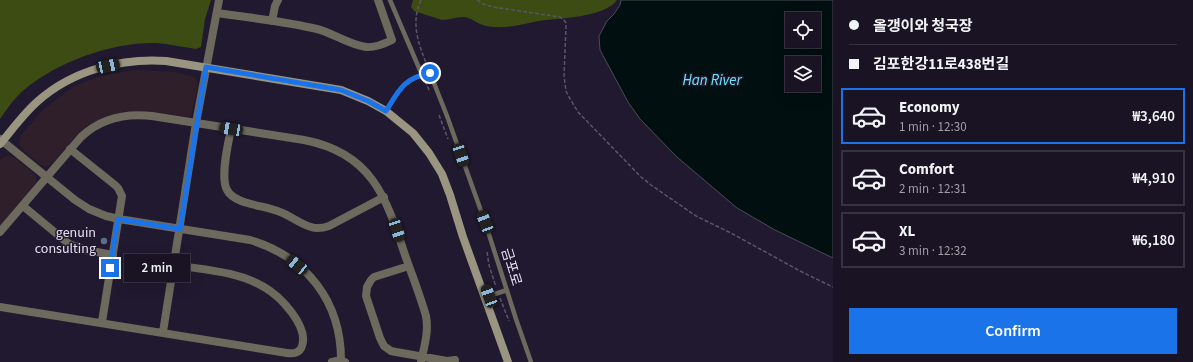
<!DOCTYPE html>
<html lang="en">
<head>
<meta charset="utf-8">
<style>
  body { margin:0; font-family:"Source Sans 3","Noto Sans KR",sans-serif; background:#262030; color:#f1f3f6; height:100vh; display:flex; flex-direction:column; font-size:15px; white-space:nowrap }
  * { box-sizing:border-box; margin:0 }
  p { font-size:13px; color:#9f9ea6 }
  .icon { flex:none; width:22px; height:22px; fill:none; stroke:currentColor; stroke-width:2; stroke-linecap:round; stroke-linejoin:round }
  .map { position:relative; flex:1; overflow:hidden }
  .details { display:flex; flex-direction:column; background:#191323; width:360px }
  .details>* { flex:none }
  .hud { display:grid; align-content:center; height:88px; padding:0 16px; background:#191323 }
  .tools { position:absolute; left:785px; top:12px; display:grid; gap:8px }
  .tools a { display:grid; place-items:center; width:36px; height:36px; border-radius:0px; background:#191323; box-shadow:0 4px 16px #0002,0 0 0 1px #373241; font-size:20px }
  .end { position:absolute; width:18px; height:18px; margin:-9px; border:5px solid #1a73e8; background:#fff; box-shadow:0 0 0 2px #fff }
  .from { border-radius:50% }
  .bubble { position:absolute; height:28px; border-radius:0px; background:#191323; box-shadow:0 4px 16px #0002,0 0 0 1px #373241; font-size:13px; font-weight:600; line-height:28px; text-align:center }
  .car { position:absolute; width:12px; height:24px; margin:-12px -6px; border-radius:5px; box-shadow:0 0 3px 1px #0007; background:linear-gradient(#222 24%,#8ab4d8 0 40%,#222 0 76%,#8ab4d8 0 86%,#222 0) }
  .hud b { display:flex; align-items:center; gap:14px; height:38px; font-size:15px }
  .hud b+b { border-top:1px solid #373241 }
  .hud i { width:10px; height:10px; background:#f1f3f6 }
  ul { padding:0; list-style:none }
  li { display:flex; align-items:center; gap:12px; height:56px; margin:0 8px 6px; padding:0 8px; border:2px solid #373241; border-radius:0px }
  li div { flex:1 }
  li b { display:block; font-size:15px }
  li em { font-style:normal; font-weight:600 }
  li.selected { border-color:#1a73e8 }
  li>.icon { width:36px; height:36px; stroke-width:1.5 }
  .primary-button { display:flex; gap:8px; margin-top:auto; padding:8px 16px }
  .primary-button a { flex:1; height:46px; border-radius:0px; background:#1a73e8; color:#fff; font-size:16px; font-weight:600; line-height:46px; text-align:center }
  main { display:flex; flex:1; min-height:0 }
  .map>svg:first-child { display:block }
  .commercial { fill:#2f1f2a }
  .green { fill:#3d4c12 }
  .water { fill:#020f11; stroke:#464e54; fill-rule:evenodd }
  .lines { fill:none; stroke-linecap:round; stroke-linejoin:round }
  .path { stroke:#5c5569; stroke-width:1.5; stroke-dasharray:4 2; stroke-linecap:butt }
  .lane { stroke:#6d695d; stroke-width:4.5 }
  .street { stroke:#6d695d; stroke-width:8 }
  .secondary { stroke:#9a9581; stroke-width:8 }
  .route { stroke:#1a73e8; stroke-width:5 }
  .service-dot { fill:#5c6f8a; stroke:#21192f; stroke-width:1.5 }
  .labels { text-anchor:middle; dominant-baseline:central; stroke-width:3; stroke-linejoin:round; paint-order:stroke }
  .poi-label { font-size:14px; fill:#e6e1f1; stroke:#21192f; text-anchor:end }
  .street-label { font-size:14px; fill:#e6e1f1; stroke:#21192f }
  .water-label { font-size:15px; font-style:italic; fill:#69e4f8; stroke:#21192f }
</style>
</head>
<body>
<main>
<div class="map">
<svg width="833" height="362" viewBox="0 0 833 362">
  <rect width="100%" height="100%" fill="#21192f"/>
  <path class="commercial" d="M139,70L175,72L187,75L195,78L197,81L198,85L191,116L186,117L150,112L134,111L122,112L105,117L88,126L80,131L52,164L46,167L40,164L22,149L19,142L21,135L44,109L65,93L75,86L95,78L115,73Z
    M8,155L15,158L32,172L36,177V182L33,188L1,226L0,225V160Z"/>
  <path class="green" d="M0,0H211L205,19L201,47L196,49C183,47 169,44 156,43C113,42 59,61 25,89C15,97 7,109 0,119Z
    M413,0H617C604,18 558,18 538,21C524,24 510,28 495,27C491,27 485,26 480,24C474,21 470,17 463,17C456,17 449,20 442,20L414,11L411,7Z"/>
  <path class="water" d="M621,0H833V258L775,230L737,208L677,157L640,119L628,102L600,50L599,36L607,21L614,14L620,5ZM792,19H814V41H792ZM792,63H814V85H792Z"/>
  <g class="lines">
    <path class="path" d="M421,0C410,24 419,45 428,68
      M477,0L483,4L493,7L560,17L564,20L566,23V27L564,76L566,91L569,97L578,112L641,177L651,185L696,216L731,233L800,271L833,287
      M425,81L430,92
      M439,115L448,139
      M487,252L489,265L496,287
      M500,298L509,321"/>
    <path class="lane" d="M390,0L422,75
      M386,111C399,90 404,78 430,73L447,116L485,222L516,319L531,362
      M489,296L507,290"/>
    <path class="street" d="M217,13C250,18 284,21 317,29C333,33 349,45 366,47C375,48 384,44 392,40L378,0
      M272,21L275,6L278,0
      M231,129C228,144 220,177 227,190C235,205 265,205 280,212C291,216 300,224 311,227C317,229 323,228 329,226L384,197
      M0,139L75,200L89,209L106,216L119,219L250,240C307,257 341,302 341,360
      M70,149L115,185L118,188L122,196L102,322
      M23,206L69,244L86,250L113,255
      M0,232L81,137C101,118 126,113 152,116L304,140C372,153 386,197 405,255C412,275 420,295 426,316C429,332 424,347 421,362
      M409,266L374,277L371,280L367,287L366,296L380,338L384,346L391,351L396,352L447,361L455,360
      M0,307L287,353C293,354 300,353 302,346C309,326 280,296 264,287C237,271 204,270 174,265
      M163,332L196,123L219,0
      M332,362L341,360L345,362"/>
    <path class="secondary" d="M0,144C12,130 24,113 38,101C73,70 121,58 166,61L341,90L368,101L386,111L413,133L429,153L442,174L450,195L463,237L508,362"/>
  </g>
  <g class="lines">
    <path class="route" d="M110,268L118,219L180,229L206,67L341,90L368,101L386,111C399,90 404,78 430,73"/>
  </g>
  <circle class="service-dot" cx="104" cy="241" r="4"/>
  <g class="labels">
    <g class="poi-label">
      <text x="96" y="233">genuin<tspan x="96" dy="16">consulting</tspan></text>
    </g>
    <g class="street-label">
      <text transform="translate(511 267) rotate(73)">금포로</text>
    </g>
    <g class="water-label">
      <text x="712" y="80">Han River</text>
    </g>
  </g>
</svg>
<div class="tools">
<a><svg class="icon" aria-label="locate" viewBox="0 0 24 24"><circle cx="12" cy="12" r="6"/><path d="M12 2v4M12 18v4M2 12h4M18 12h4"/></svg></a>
<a><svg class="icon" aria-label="layers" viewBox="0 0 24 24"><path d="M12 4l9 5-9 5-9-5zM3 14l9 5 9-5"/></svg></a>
</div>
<i class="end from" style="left:430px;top:73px"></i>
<i class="end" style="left:110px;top:268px"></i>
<div class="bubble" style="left:124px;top:254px;width:66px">2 min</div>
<i class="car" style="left:108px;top:66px;rotate:78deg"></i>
<i class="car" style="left:231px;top:129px;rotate:280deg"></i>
<i class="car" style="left:461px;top:155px;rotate:161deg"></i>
<i class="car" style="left:485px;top:222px;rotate:339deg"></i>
<i class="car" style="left:397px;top:230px;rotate:162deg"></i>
<i class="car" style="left:297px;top:265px;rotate:309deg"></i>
<i class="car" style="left:489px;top:296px;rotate:340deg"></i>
</div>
<section class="details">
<div class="hud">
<b><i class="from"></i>올갱이와 청국장</b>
<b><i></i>김포한강11로438번길</b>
</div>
<ul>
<li class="selected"><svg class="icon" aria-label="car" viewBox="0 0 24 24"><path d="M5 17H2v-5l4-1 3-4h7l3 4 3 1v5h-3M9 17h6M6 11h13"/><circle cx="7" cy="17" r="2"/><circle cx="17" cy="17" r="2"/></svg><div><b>Economy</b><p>1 min · 12:30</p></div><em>₩3,640</em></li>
<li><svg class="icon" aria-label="car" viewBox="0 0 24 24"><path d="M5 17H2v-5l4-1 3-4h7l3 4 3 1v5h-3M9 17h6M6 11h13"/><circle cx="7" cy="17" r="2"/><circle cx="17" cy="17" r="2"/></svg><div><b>Comfort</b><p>2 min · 12:31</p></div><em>₩4,910</em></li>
<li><svg class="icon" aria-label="car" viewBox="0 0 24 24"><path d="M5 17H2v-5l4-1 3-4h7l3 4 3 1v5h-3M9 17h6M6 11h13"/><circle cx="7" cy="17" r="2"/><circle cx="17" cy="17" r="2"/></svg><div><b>XL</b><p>3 min · 12:32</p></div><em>₩6,180</em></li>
</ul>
<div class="primary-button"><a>Confirm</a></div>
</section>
</main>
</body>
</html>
